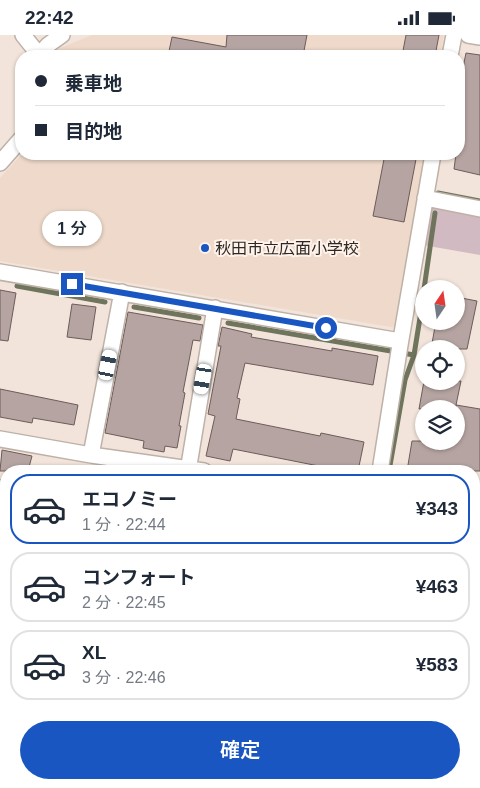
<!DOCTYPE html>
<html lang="ja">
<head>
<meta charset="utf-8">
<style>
  body { margin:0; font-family:Helvetica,"Noto Sans JP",sans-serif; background:#f6f6f7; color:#1f2937; height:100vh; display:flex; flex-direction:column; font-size:19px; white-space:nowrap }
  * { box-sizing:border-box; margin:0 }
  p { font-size:16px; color:#747a83 }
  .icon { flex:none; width:28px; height:28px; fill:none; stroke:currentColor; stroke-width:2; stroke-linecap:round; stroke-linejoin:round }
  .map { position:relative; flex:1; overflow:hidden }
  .details { position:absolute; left:0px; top:430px; width:480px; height:324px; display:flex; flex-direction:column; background:#fff; border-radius:20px 20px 0 0; box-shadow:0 1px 4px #0004 }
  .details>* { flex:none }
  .guide { position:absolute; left:15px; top:15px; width:450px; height:110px; border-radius:20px; box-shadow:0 1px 4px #0004; display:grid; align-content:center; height:110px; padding:0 20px; background:#fff }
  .needle { width:32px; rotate:13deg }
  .tools { position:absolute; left:415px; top:245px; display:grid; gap:10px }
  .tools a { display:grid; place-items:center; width:50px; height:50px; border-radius:50%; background:#fff; box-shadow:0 1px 4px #0004; font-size:25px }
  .end { position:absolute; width:22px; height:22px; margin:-11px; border:6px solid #1a56c2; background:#fff; box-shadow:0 0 0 2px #fff }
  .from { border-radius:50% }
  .bubble { position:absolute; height:35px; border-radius:18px; background:#fff; box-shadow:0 1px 4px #0004; font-size:16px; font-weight:600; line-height:35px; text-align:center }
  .car { position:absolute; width:15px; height:30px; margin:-15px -8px; border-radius:6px; box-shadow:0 0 4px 1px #0007; background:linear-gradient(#fff 24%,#345 0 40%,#fff 0 76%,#345 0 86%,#fff 0) }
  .guide b { display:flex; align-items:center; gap:18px; height:48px; font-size:19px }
  .guide b+b { border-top:1px solid #e0e1e3 }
  .guide i { width:12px; height:12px; background:#1f2937 }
  ul { padding:9px 0 0; list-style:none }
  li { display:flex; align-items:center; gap:15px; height:70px; margin:0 10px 8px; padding:0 10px; border:2px solid #e0e1e3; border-radius:20px }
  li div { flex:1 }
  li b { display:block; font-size:19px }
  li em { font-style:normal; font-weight:600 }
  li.current { border-color:#1a56c2 }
  li>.icon { width:45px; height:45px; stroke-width:1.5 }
  .primary-button { display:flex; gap:10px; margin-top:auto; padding:10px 20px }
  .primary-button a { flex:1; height:58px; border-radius:30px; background:#1a56c2; color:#fff; font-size:20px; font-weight:600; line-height:58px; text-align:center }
  .status { display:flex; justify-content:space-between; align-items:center; height:35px; padding:0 25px; background:#fff; direction:ltr }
  .status svg { height:14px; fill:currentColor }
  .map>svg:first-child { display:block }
  .built { fill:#eed9ca }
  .green { fill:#d2bac2 }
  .forest { fill:#bb96a3 }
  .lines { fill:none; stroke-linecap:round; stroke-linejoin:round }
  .stream { stroke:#6f745d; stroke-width:5 }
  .building { fill:#b5a4a2; stroke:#6c5c5a }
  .minor-casing { stroke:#beb1a7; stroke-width:18 }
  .minor { stroke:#fff; stroke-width:15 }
  .route { stroke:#1a56c2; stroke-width:6 }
  .poi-dot { fill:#1a56c2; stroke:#fef2ea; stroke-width:2 }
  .labels { text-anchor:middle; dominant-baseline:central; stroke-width:4; stroke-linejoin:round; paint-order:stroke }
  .poi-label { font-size:16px; fill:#2d2824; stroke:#fef2ea; text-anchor:start }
</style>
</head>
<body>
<div class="status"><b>22:42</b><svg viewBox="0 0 49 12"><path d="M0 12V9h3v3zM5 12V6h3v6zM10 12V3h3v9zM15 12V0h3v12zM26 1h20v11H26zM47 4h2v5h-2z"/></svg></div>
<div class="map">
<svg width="480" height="753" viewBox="0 0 480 753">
  <rect width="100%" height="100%" fill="#f2e4da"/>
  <path class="built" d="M92,0H444L440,21H55L58,14Z
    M22,119H425L397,293L0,226V143Z"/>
  <path class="green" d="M426,159L480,171V220L417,209Z"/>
  <path class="forest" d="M0,470L6,478V654L0,663Z"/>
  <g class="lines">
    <path class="stream" d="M438,158L480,166
      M17,251L105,267
      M424,254L435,178
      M134,272L199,283
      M228,288L414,320
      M389,436L405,345L414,320L424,258"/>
  </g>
  <path class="building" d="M227,0H307L303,21H168L172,2L226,12Z
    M406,0H439L435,21H402Z
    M466,18L480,20V140L454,134L456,119H459V74L462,55H459V52Z
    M385,119H417L404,187L373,181Z
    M0,255L16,258L8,306L0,305Z
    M456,262L477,266L467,314H431L436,286H456Z
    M72,269L96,272L91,305L67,302Z
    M128,277L203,290L200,306L193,305L183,357L185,358L179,391H181L177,413L165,411L164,417L143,413L144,406L105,398Z
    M222,292L252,299L251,302L332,316V313L378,321L373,350L245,328L237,363L240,364L236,384L320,401L321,398L364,407L358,436H344L233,414L230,426L206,421L215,381L208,379L221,311H218Z
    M424,346H461L456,370L480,374V436H407L412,406H456V370L455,374H419Z
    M0,354L78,370L74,390L33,383L32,388L0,382Z
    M2,415L32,421L28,436H0Z"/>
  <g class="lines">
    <defs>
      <path id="minor" d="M23,0L39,20
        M468,0L480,2
        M38,21L48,10L62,0
        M450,21L454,0
        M0,128L21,104
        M425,163L480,174
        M0,237L400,306
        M0,404L91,420L204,436
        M91,420L122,257
        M188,436L215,273
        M380,436L400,310L433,119
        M0,453L6,462
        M474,482L480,483
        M184,748L187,753
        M272,748L277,751L286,753
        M77,753L78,748"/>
    </defs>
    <use href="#minor" class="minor-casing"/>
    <use href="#minor" class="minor"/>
  </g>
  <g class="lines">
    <path class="route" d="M72,249L326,293"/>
  </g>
  <circle class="poi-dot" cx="205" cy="213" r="5"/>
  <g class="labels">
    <g class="poi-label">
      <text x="215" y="213">秋田市立広面小学校</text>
    </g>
  </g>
</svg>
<div class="tools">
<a><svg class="needle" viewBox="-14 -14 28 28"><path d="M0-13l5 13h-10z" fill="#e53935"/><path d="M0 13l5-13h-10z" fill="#747a83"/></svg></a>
<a><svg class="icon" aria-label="locate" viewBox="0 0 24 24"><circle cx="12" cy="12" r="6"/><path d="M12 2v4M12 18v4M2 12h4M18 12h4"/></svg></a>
<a><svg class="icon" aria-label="layers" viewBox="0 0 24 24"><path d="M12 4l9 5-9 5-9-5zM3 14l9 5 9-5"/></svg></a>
</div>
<i class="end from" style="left:326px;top:293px"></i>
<i class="end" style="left:72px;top:249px"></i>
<div class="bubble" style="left:42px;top:176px;width:60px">1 分</div>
<i class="car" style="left:108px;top:330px;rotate:11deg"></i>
<i class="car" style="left:203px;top:344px;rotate:190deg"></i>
<div class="guide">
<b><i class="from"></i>乗車地</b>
<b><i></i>目的地</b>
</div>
<section class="details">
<ul>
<li class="current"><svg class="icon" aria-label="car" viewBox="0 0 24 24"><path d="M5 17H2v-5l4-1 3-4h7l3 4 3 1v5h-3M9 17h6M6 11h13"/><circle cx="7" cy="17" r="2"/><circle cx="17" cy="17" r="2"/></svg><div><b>エコノミー</b><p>1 分 · 22:44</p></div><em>¥343</em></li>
<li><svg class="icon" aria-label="car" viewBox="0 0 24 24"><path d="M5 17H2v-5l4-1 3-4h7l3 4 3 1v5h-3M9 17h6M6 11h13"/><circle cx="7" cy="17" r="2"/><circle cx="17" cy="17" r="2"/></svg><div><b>コンフォート</b><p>2 分 · 22:45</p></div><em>¥463</em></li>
<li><svg class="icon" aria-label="car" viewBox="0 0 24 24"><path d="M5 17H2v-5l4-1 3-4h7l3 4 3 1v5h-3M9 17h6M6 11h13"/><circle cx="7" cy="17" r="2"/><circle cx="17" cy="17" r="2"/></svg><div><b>XL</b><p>3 分 · 22:46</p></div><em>¥583</em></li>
</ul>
<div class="primary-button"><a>確定</a></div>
</section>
</div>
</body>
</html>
